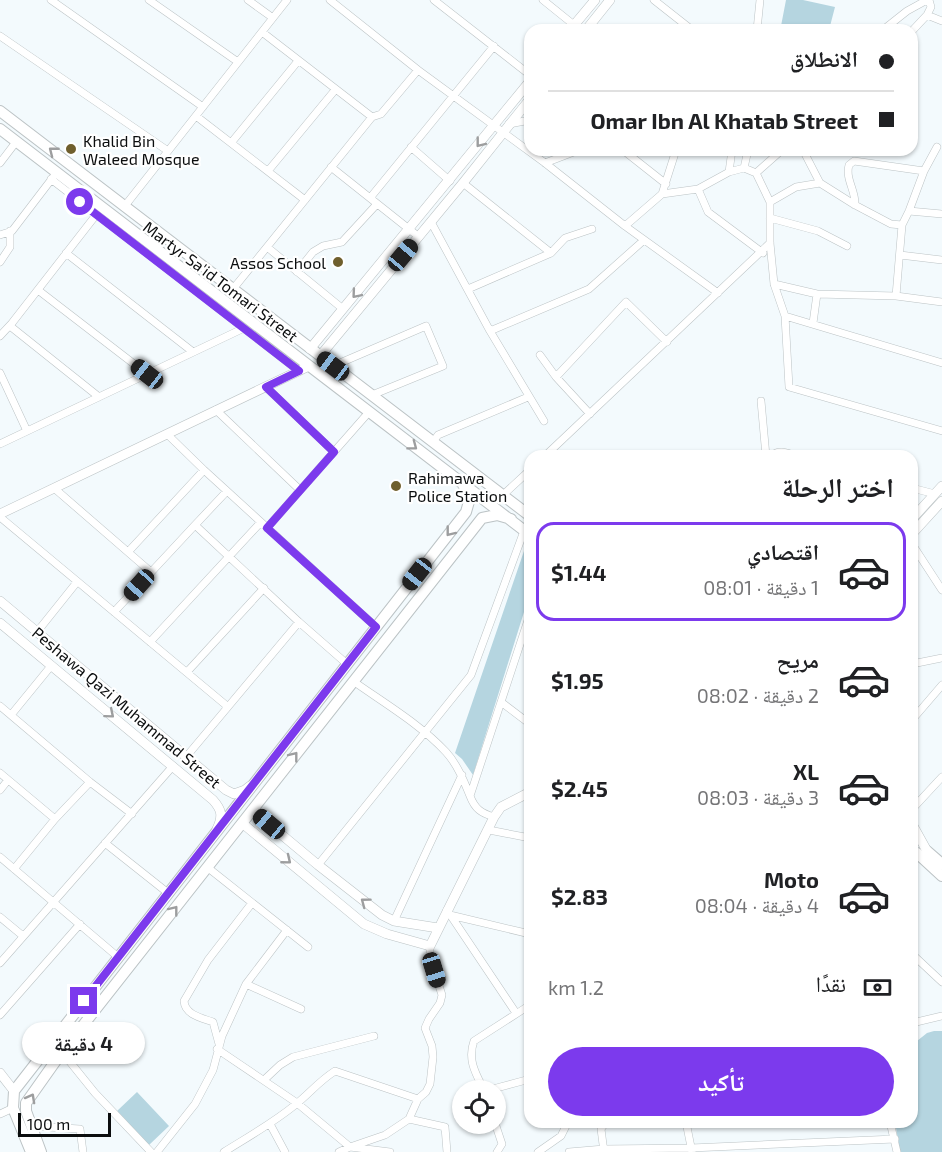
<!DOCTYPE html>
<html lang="ar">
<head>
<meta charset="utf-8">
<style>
  body { margin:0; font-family:"Exo 2","Noto Naskh Arabic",sans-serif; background:#f2f2f2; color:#202124; direction:rtl; height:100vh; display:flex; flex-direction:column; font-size:22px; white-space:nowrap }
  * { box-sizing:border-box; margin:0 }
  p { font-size:20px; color:#757577 }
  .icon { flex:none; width:33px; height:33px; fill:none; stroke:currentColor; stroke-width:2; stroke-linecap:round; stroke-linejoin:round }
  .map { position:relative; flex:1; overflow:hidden; direction:ltr }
  .panel { position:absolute; left:524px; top:450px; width:394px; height:678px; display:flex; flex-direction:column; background:#fff; border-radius:18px; box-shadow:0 2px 4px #0004; direction:rtl }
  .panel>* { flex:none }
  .guide { position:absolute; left:524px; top:24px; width:394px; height:132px; border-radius:18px; box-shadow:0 2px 4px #0004; direction:rtl; display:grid; align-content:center; height:132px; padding:0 24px; background:#fff }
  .tools { position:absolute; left:452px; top:1080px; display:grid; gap:12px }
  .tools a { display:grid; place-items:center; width:54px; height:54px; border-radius:50%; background:#fff; box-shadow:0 2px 4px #0004; font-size:30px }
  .scale { position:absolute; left:18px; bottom:15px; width:93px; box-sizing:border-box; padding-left:6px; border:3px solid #0b0d0e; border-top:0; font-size:16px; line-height:21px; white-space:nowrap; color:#0b0d0e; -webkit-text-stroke:4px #fff; paint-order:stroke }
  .end { position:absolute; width:27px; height:27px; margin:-14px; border:8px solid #7c3aed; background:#fff; box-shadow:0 0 0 3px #fff }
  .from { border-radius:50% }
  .bubble { position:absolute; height:42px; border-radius:21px; background:#fff; box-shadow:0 2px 4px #0004; font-size:20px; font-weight:700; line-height:42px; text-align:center; direction:rtl }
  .car { position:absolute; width:18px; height:36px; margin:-18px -9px; border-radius:8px; box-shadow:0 0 4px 2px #0007; background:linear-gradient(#222 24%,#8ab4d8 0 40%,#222 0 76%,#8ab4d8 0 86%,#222 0) }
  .guide b { display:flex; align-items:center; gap:21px; height:57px; font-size:22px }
  .guide b+b { border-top:2px solid #e0e0e0 }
  .guide i { width:15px; height:15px; background:#202124 }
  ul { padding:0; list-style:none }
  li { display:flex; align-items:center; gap:18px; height:99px; margin:0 12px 9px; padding:0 12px; border:3px solid transparent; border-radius:18px }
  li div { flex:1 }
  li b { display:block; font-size:22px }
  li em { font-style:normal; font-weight:700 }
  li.selected { border-color:#7c3aed }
  li>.icon { width:54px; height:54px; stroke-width:1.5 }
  h2 { padding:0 24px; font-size:27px; line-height:72px }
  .pay { display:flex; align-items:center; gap:15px; height:66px; padding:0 24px; font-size:22px }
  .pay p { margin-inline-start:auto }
  .primary-button { display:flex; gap:12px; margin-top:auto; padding:12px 24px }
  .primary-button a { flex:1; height:69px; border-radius:36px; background:#7c3aed; color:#fff; font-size:24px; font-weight:700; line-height:69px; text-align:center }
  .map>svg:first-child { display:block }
  .green { fill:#b5d5e0 }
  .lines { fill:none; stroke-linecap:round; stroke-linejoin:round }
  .street-casing { stroke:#bcc3c5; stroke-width:8 }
  .secondary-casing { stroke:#bcc3c5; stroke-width:10 }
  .primary-casing { stroke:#bcc3c5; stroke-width:12 }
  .street { stroke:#fff; stroke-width:7 }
  .secondary { stroke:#fff; stroke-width:9 }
  .primary { stroke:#fff; stroke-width:10 }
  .oneway { stroke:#9d9e9f }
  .route { stroke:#7c3aed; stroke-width:8 }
  .poi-dot { fill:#6f5f2d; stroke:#fff; stroke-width:2 }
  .labels { text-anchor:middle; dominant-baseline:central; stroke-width:4.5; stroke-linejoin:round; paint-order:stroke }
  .poi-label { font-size:16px; fill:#0b0d0e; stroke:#fff; text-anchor:start }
  .street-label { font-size:16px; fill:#0b0d0e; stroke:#fff }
</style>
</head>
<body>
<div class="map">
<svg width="942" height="1152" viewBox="0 0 942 1152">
  <rect width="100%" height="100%" fill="#f3fafd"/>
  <path class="green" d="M786,0H803L835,7L829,30H801L781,26Z
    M524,551L529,557V596L473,775L462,759L455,753Z
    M934,1031H942V1152H900L895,1122H912V1045L927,1033Z
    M137,1092L169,1126L149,1145L117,1111Z"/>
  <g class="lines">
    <defs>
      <path id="street" d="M51,0L203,107
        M149,0L238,62
        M248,0L273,18
        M330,0L418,70L545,163L625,226L718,293
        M434,0L530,75
        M543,0L574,25
        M654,0L692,30
        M927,15L942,21
        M757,30L760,0
        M883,30L907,11L927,0
        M912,31L927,15L931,7L929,0
        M262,32L372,117L381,114L418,70
        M0,36L168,151
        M196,116L305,200
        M509,124L530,120
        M231,143L298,61
        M411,147L450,181
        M623,150L666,184
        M803,150L820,183
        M0,163L16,142
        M545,163L579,150
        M331,167L419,237
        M744,168L748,150
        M268,171L335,90
        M729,172L732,150
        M756,173L782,150
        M51,179L299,371
        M463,183L551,253
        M698,189L708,212L763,253
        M662,194L698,189L729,172L744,168L756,173L770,202V243L774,284L785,316L789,387L942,431
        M370,198L494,46
        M770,202L796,187L820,183L855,205L891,224L902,225
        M855,205C856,191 845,179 849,165L854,161L924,171
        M124,207L287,0
        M909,211L942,214
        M770,218L818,231L847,246
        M431,222L490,331L544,421
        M625,226L662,194L676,150
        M0,235L12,231L54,176
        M267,247L343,309
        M66,253L193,352
        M900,255L942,260
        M0,262L10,247V231
        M297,272L313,252L323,246L342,242L377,204
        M774,284L817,294L896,296L942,302
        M233,289L372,117
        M468,289L551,253L565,238L592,229
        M38,290L147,374
        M896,296L902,225L909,211L924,171L937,147
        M785,316L942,363
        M813,323L817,294
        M10,326L99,397
        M490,331L589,289L644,240
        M0,336L12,323L96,215
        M540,355L556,377L590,414
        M333,366L426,326L443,366L372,395
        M0,373L27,431
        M556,377L626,302L667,342
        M266,387L334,452
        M761,401L766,456
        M216,410L300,490
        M167,434L204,470L376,627
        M433,442L438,435L528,397
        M0,444L242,329
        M545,456L770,243
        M772,456C779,448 789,454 797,456
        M54,488L151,572
        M912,488L935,494
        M503,495L530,470
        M0,517L227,706
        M195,525L227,491
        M267,528L369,412
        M912,544L942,590
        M128,552L204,470
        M114,612L195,525L299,622L347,664
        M37,632L77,582
        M150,642L261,522
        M912,664L942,658
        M187,672L264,588
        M353,681C384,703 420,724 446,752C457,764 464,781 470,796
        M501,702L530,724
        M0,706L90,782L132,814
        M11,715L51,666
        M912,720L942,685
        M186,757L299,622
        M0,773L55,819
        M0,790L8,780
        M912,813L915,806L942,777
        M494,817C481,813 475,809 470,796L530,614
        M489,830L530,838
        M105,843L168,893
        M0,857L118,957
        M318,865L471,675L524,531
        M207,867L308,947
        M14,869L55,819L90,782
        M447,910L516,1013
        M450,915L530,934
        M0,917L23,936
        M394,921L462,775
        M912,954L942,982
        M0,963L173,766
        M246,984L301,1009
        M0,1015L80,924
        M912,1023L942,1016
        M219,1044L213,1022C202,1018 185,1015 184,1001L208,960L252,903
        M217,1049L297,1103L350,1147L385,1135L409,1119L418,1099L426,1092L430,1084L433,1057L432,1046L425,1028L429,1019L440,1003L442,995L430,958V946
        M62,1052L95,1093L151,1152
        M264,1080L280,1065L293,1057L374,1036
        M484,1090C476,1074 467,1060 474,1041L530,1005
        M489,1090L530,1079
        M0,1114L13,1108
        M409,1119L445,1127L447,1152
        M686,1122L692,1152
        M890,1122L897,1152
        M495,1123L502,1144L497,1152
        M270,1124L285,1152
        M31,1126L80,1129L83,1152
        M157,1152L195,1104L213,1070L222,1036L246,984L287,930
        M224,1152C248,1137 273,1123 295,1105C310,1093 318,1082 335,1071L418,1099
        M339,1152L350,1147L390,1152
        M538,1152L561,1136L568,1122
        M569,1152L604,1149L691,1148L895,1139
        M604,1152L601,1129L606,1122"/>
      <path id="secondary" d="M570,30L595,0
        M586,30L610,0
        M310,349L530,81
        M320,356L463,183L530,99
        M0,514L309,366
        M912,519L942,486
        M912,534L942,501
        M0,601L226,790L234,794L245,790L250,786
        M0,623L213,800C222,810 223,816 217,829
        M252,810L318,865L382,915L394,921L438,928
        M242,823L364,924L387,934L430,946L494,817L501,807L530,792
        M912,824L927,851
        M0,1073L14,1091"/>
      <path id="primary" d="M0,111L530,516
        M0,129L530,535
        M927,851L942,864
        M917,853L942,876
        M31,1152L13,1108L14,1091L466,512L470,498L462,483
        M41,1152L26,1111V1103L62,1052L482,518L497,515L511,519"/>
    </defs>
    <use href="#street" class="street-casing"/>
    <use href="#secondary" class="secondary-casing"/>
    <use href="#primary" class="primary-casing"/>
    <use href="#street" class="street"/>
    <use href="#secondary" class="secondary"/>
    <use href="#primary" class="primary"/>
  </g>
  <defs><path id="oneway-chevron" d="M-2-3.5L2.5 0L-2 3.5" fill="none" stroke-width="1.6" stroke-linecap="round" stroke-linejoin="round" transform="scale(1.5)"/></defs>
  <g class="oneway">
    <use href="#oneway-chevron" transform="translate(480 143) rotate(128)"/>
    <use href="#oneway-chevron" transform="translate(53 151) rotate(-142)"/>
    <use href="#oneway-chevron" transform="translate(356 294) rotate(130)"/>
    <use href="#oneway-chevron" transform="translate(413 446) rotate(37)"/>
    <use href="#oneway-chevron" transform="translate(450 532) rotate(128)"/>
    <use href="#oneway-chevron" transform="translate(110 714) rotate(40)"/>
    <use href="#oneway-chevron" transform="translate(294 756) rotate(-52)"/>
    <use href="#oneway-chevron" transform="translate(287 860) rotate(39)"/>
    <use href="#oneway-chevron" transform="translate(365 902) rotate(-143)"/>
    <use href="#oneway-chevron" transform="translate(174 910) rotate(-52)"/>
    <use href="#oneway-chevron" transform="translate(31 1098) rotate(-61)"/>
  </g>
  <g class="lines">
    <path class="route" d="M80,202L299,371L266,387L334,452L267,528L376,627L84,1001"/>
  </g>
  <g class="poi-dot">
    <circle cx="71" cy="149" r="6"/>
    <circle cx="338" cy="262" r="6"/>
    <circle cx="396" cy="486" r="6"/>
  </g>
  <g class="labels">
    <g class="poi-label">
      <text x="83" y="140">Khalid Bin<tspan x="83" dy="18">Waleed Mosque</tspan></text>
      <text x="326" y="262" text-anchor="end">Assos School</text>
      <text x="408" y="477">Rahimawa<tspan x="408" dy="18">Police Station</tspan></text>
    </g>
    <g class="street-label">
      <text transform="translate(221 281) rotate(37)">Martyr Sa'id Tomari Street</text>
      <text transform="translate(127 707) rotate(40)">Peshawa Qazi Muhammad Street</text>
    </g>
  </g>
</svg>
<div class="tools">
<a><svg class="icon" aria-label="locate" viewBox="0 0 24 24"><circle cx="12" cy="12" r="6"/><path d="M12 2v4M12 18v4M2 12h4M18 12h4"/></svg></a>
</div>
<div class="scale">100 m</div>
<i class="end from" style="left:80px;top:202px"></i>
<i class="end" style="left:84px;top:1001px"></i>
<div class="bubble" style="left:22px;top:1022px;width:123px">4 دقيقة</div>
<i class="car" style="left:403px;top:255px;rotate:40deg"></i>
<i class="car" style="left:333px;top:366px;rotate:307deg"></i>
<i class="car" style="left:147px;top:374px;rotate:308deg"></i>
<i class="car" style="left:417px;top:574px;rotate:218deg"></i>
<i class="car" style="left:139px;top:585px;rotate:222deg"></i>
<i class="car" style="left:269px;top:824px;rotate:310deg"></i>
<i class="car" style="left:434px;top:970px;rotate:163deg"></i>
<div class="guide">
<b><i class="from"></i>الانطلاق</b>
<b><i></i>Omar Ibn Al Khatab Street</b>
</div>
<section class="panel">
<h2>اختر الرحلة</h2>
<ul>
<li class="selected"><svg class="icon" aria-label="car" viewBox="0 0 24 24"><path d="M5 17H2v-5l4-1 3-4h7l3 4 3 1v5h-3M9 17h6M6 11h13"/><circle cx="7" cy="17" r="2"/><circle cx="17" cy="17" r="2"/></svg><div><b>اقتصادي</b><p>1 دقيقة · 08:01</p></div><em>$1.44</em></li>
<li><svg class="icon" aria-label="car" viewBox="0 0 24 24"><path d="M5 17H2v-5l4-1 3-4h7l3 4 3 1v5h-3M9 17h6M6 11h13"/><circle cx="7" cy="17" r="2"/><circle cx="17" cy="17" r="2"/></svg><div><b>مريح</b><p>2 دقيقة · 08:02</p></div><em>$1.95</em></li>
<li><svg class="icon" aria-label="car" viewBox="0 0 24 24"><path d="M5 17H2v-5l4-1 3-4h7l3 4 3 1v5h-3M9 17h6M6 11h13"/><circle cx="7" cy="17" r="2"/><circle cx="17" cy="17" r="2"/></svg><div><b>XL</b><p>3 دقيقة · 08:03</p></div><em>$2.45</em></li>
<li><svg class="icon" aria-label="car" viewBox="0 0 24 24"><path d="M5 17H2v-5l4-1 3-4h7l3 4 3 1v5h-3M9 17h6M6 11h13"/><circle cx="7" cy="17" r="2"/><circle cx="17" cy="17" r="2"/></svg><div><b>Moto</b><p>4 دقيقة · 08:04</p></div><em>$2.83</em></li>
</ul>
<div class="pay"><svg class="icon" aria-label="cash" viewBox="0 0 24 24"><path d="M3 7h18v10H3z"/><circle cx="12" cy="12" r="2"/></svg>نقدًا<p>1.2 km</p></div>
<div class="primary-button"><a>تأكيد</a></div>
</section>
</div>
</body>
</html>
